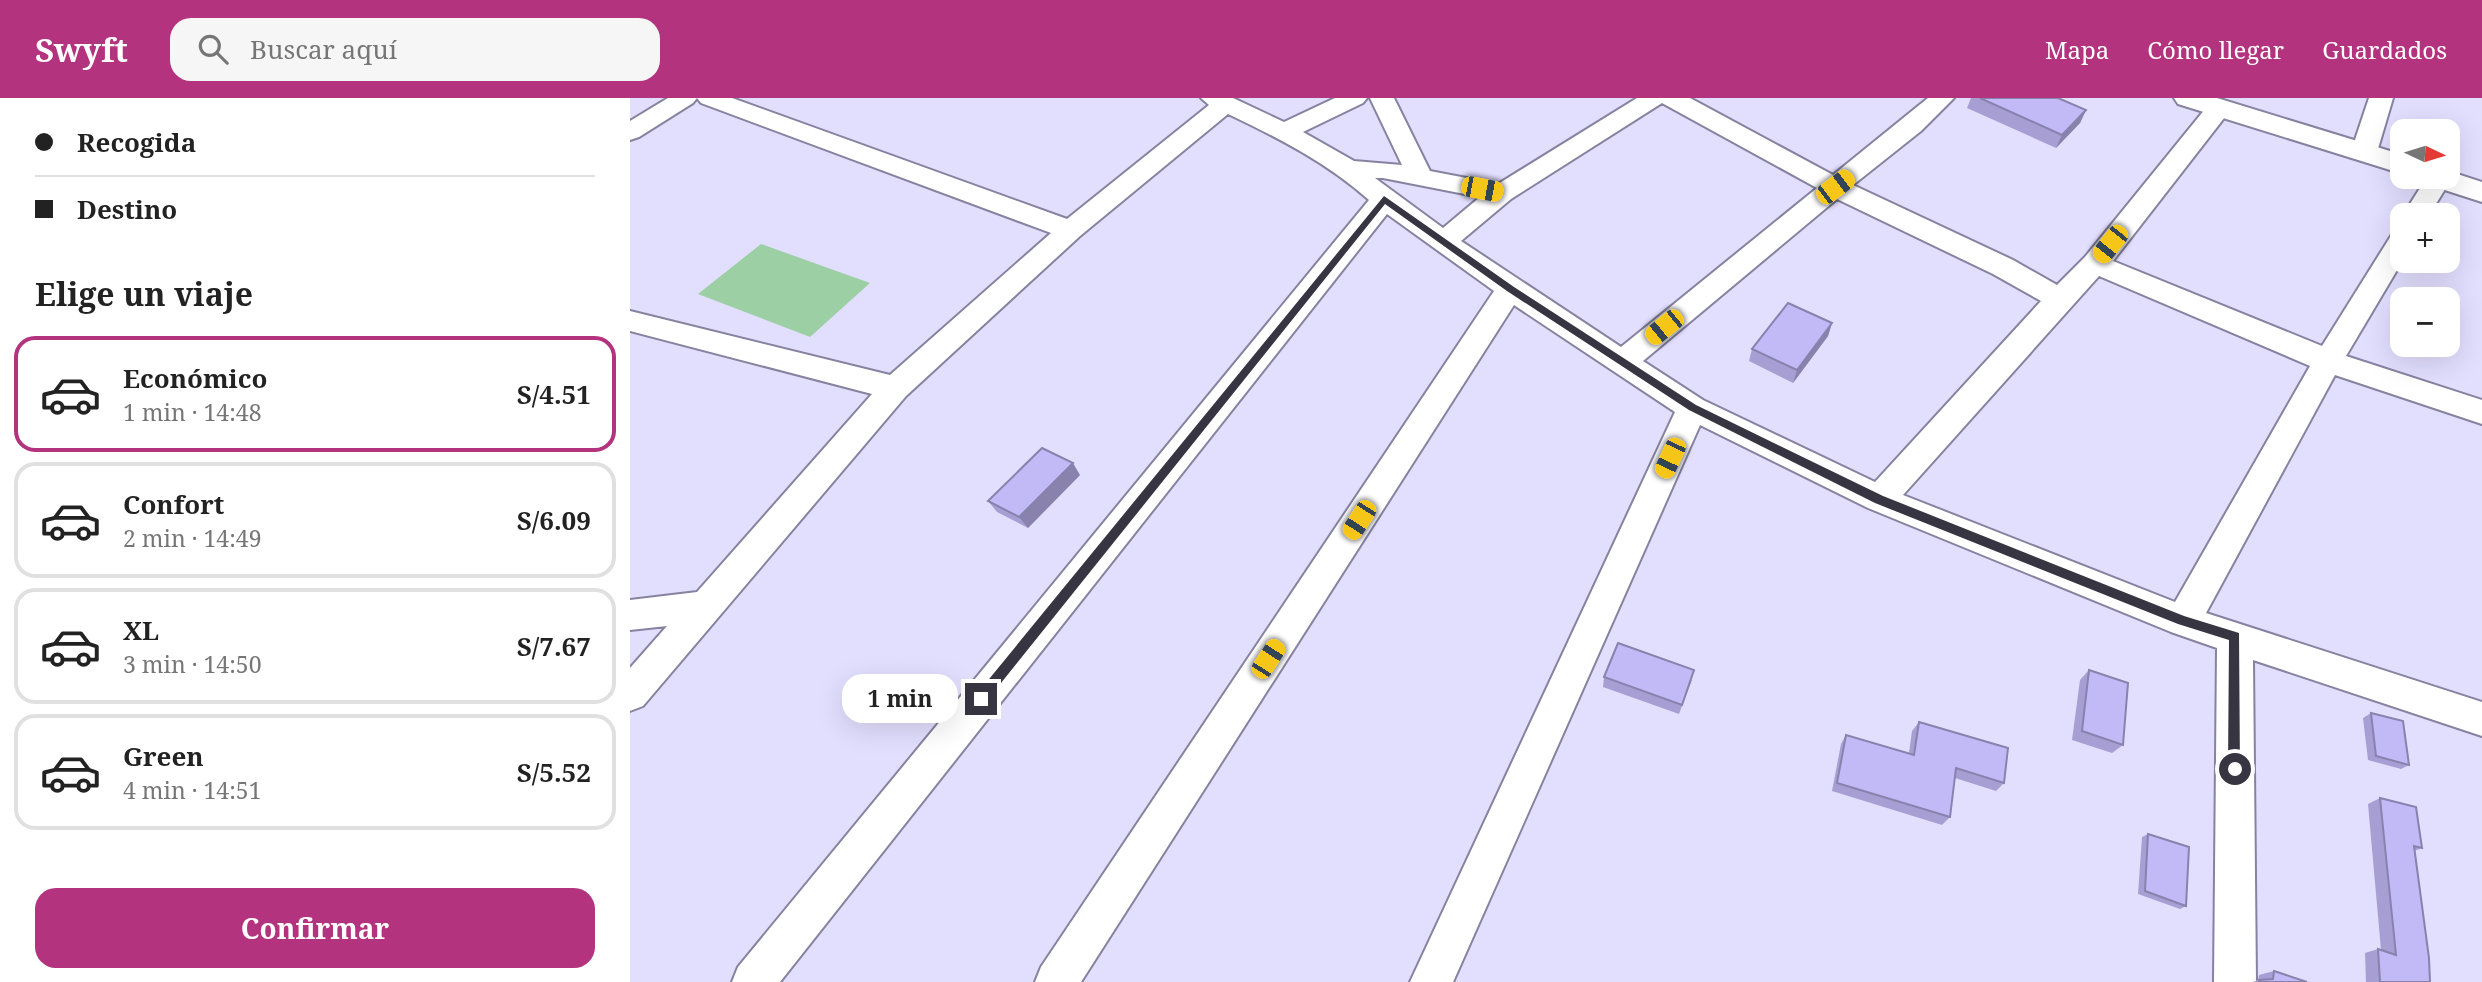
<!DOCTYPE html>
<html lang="es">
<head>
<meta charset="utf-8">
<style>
  body { margin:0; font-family:"Noto Serif",serif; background:#f6f6f6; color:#222; height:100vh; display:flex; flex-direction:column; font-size:26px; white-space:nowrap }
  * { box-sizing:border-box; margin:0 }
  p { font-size:23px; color:#767676 }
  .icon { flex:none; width:38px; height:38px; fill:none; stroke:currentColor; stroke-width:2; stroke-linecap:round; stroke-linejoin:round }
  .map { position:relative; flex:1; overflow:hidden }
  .side { display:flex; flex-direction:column; background:#fff; width:630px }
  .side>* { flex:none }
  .hud { display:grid; align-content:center; height:154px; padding:0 35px; background:#fff }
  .needle { width:46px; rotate:94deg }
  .controls { position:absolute; left:1760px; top:21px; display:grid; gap:14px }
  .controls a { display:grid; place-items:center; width:70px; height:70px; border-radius:14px; background:#fff; box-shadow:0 7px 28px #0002; font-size:35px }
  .end { position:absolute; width:32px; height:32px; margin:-16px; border:9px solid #373541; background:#fff; box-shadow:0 0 0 4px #fff }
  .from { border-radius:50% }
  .bubble { position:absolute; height:49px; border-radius:21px; background:#fff; box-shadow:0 7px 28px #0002; font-size:23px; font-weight:700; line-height:49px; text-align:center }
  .car { position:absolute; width:21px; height:42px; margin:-21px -10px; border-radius:9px; box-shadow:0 0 5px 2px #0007; background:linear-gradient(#f5c518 24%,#345 0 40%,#f5c518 0 76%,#345 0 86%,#f5c518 0) }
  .hud b { display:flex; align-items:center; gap:24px; height:66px; font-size:26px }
  .hud b+b { border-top:2px solid #e0e0e0 }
  .hud i { width:18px; height:18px; background:#222 }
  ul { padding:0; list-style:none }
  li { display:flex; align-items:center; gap:21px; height:116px; margin:0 14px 10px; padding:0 21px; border:4px solid #e0e0e0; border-radius:21px }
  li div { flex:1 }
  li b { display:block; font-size:26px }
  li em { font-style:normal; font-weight:700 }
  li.active { border-color:#b3337f }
  li>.icon { width:63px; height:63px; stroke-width:1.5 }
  h2 { padding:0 35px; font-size:32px; line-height:84px }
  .button { display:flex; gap:14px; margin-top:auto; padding:14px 35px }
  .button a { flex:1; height:80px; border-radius:21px; background:#b3337f; color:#fff; font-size:28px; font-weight:700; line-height:80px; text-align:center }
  header { display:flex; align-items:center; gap:42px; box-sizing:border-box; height:98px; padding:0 35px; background:#b3337f; color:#fff }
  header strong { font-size:33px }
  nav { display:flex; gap:38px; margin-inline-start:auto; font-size:24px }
  .search { width:490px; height:63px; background:#f6f6f6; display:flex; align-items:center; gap:18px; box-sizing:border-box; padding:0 24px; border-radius:21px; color:#767676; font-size:26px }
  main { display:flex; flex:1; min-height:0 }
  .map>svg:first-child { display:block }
  .green { fill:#9ccfa4 }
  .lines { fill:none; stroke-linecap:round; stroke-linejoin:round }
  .street-casing { stroke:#86829f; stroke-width:4 }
  .secondary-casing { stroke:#86829f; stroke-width:4 }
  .street { fill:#fff; fill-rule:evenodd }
  .secondary { fill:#fff; fill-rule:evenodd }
  .wall { fill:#a79fd4 }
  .shaded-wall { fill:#8882ad }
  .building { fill:#c2b9f7; stroke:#8882ad; stroke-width:2 }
  .route { fill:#373541 }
</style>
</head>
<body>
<header>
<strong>Swyft</strong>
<div class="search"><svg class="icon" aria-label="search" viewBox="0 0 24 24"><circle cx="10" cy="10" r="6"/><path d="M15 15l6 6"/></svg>Buscar aquí</div>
<nav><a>Mapa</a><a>Cómo llegar</a><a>Guardados</a></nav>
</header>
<main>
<section class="side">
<div class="hud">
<b><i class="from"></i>Recogida</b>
<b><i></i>Destino</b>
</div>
<h2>Elige un viaje</h2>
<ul>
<li class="active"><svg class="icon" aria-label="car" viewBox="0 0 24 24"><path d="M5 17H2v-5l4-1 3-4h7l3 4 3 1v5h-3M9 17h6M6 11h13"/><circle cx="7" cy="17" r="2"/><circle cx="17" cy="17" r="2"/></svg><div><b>Económico</b><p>1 min · 14:48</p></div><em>S/4.51</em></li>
<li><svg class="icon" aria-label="car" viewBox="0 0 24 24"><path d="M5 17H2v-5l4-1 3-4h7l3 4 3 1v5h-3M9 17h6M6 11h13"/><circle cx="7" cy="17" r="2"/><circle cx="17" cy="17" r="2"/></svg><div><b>Confort</b><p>2 min · 14:49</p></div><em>S/6.09</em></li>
<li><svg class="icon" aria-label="car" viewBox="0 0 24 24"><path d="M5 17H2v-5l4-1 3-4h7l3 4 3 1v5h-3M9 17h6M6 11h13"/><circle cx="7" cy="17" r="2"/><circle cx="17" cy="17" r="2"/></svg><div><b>XL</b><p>3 min · 14:50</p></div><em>S/7.67</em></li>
<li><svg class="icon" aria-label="car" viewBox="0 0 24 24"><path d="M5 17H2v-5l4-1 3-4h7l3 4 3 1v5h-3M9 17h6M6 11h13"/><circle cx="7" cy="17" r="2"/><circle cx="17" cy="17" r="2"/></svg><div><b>Green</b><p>4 min · 14:51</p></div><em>S/5.52</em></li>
</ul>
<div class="button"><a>Confirmar</a></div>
</section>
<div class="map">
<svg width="1852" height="884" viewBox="0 0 1852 884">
  <rect width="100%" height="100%" fill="#e2defe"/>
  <path class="green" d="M131,146L240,185L180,239L68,196Z"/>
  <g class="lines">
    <defs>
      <path id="street" d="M38,0H67L63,5L9,39L0,42V23Z
        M67,0H102L437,121L579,7L571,0H603L654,24L705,0H737L733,5L673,34L724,63L772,67L740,0H764L800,73L868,86L1007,0H1060L1203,77L1298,0H1324L1291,33L1223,87L1383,162L1427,187L1455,159L1580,5L1589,3L1598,5L1601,10L1598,15L1483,163L1692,248L1764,133L1773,130V162L1716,258L1852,302V326L1705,277L1576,515L1852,604V638L1623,562L1626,884H1584L1587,550L1541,534L1238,410L1070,327L823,884H780L1045,314L884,207L451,884H405L411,869L864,193L757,116L150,884H102L108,869L739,102C697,65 649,40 598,16L450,138L276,298L13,608L0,613V570L37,528L0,532V502L67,494L242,296L0,233V213L260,277L421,135L71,5ZM1032,5L1187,90L991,249L831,143L881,101ZM745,80H753L850,99L813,130ZM1207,101L1363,176L1411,203L1245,384L1073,302L1013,263ZM1469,178L1680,268L1545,504L1273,397Z
        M1739,0H1763L1747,54L1743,60L1734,62L1725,60L1721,54Z
        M1818,74L1822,80L1799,117H1773L1797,79H1818Z"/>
      <path id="secondary" d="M1544,0H1587L1773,57V76L1548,6Z
        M1818,73L1852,84V104L1796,86L1791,79H1818Z"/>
    </defs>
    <use href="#street" class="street-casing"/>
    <use href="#secondary" class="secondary-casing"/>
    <use href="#street" class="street"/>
    <use href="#secondary" class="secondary"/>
  </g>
  <path class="wall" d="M1341,0H1428L1456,12L1450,25L1426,50L1337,10Z
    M1202,225L1198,238L1163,285L1119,263L1122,251Z
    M450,377L398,430L367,414L358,403Z
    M1459,572L1493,647L1482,655L1442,642L1450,582Z
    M974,579L1062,582L1049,616L973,589Z
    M1741,615L1779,667L1771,671L1738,662L1733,620Z
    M1289,624L1374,685L1366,693L1325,680L1320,719L1312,727L1202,693L1211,646L1216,637L1279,655L1282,633Z
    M1750,700L1792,750L1784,753L1800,884H1736L1735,855L1748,851L1751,852L1738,706Z
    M1518,736L1556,808L1550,811L1508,796L1512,739Z
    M1644,873L1677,884H1623L1628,882L1629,877Z"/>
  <path class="shaded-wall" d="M1456,12L1450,25L1426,50L1432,37Z
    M1202,225L1198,238L1163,285L1167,272Z
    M443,365L450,377L398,430L389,419Z"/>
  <path class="building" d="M1350,0H1428L1456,12L1432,37Z
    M1158,205L1202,225L1167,272L1122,251Z
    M412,350L443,365L389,419L358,403Z
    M988,545L1064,572L1052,607L974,579Z
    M1459,572L1498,585L1493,647L1452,633Z
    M1741,615L1773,623L1779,667L1746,658Z
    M1289,624L1378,650L1374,685L1326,670L1320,719L1207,685L1216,637L1284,657Z
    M1750,700L1786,709L1792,750L1784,748L1799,860L1800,884H1750L1748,851L1766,857Z
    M1518,736L1559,749L1556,808L1515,793Z
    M1644,873L1677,884H1629V882L1643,881Z"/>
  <path class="route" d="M754,98L884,189L1066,307L1253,398L1554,518L1609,535L1610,676L1605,678L1598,671L1599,542L1548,526L1245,405L1059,312L877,193L755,106L355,605H346V597Z"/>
</svg>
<div class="controls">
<a><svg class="needle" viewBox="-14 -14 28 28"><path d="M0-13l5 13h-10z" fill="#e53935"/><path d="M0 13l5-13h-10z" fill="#767676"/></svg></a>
<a>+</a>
<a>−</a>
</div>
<i class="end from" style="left:1605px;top:671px"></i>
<i class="end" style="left:351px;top:601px"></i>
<div class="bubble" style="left:212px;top:576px;width:116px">1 min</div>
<i class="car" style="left:1205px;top:89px;rotate:53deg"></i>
<i class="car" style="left:852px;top:91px;rotate:101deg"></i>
<i class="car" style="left:1480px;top:146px;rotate:219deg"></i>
<i class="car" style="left:1034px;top:229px;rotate:231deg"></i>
<i class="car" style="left:1040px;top:360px;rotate:205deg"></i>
<i class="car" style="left:729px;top:422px;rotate:213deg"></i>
<i class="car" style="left:638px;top:561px;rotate:33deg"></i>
</div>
</main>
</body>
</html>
